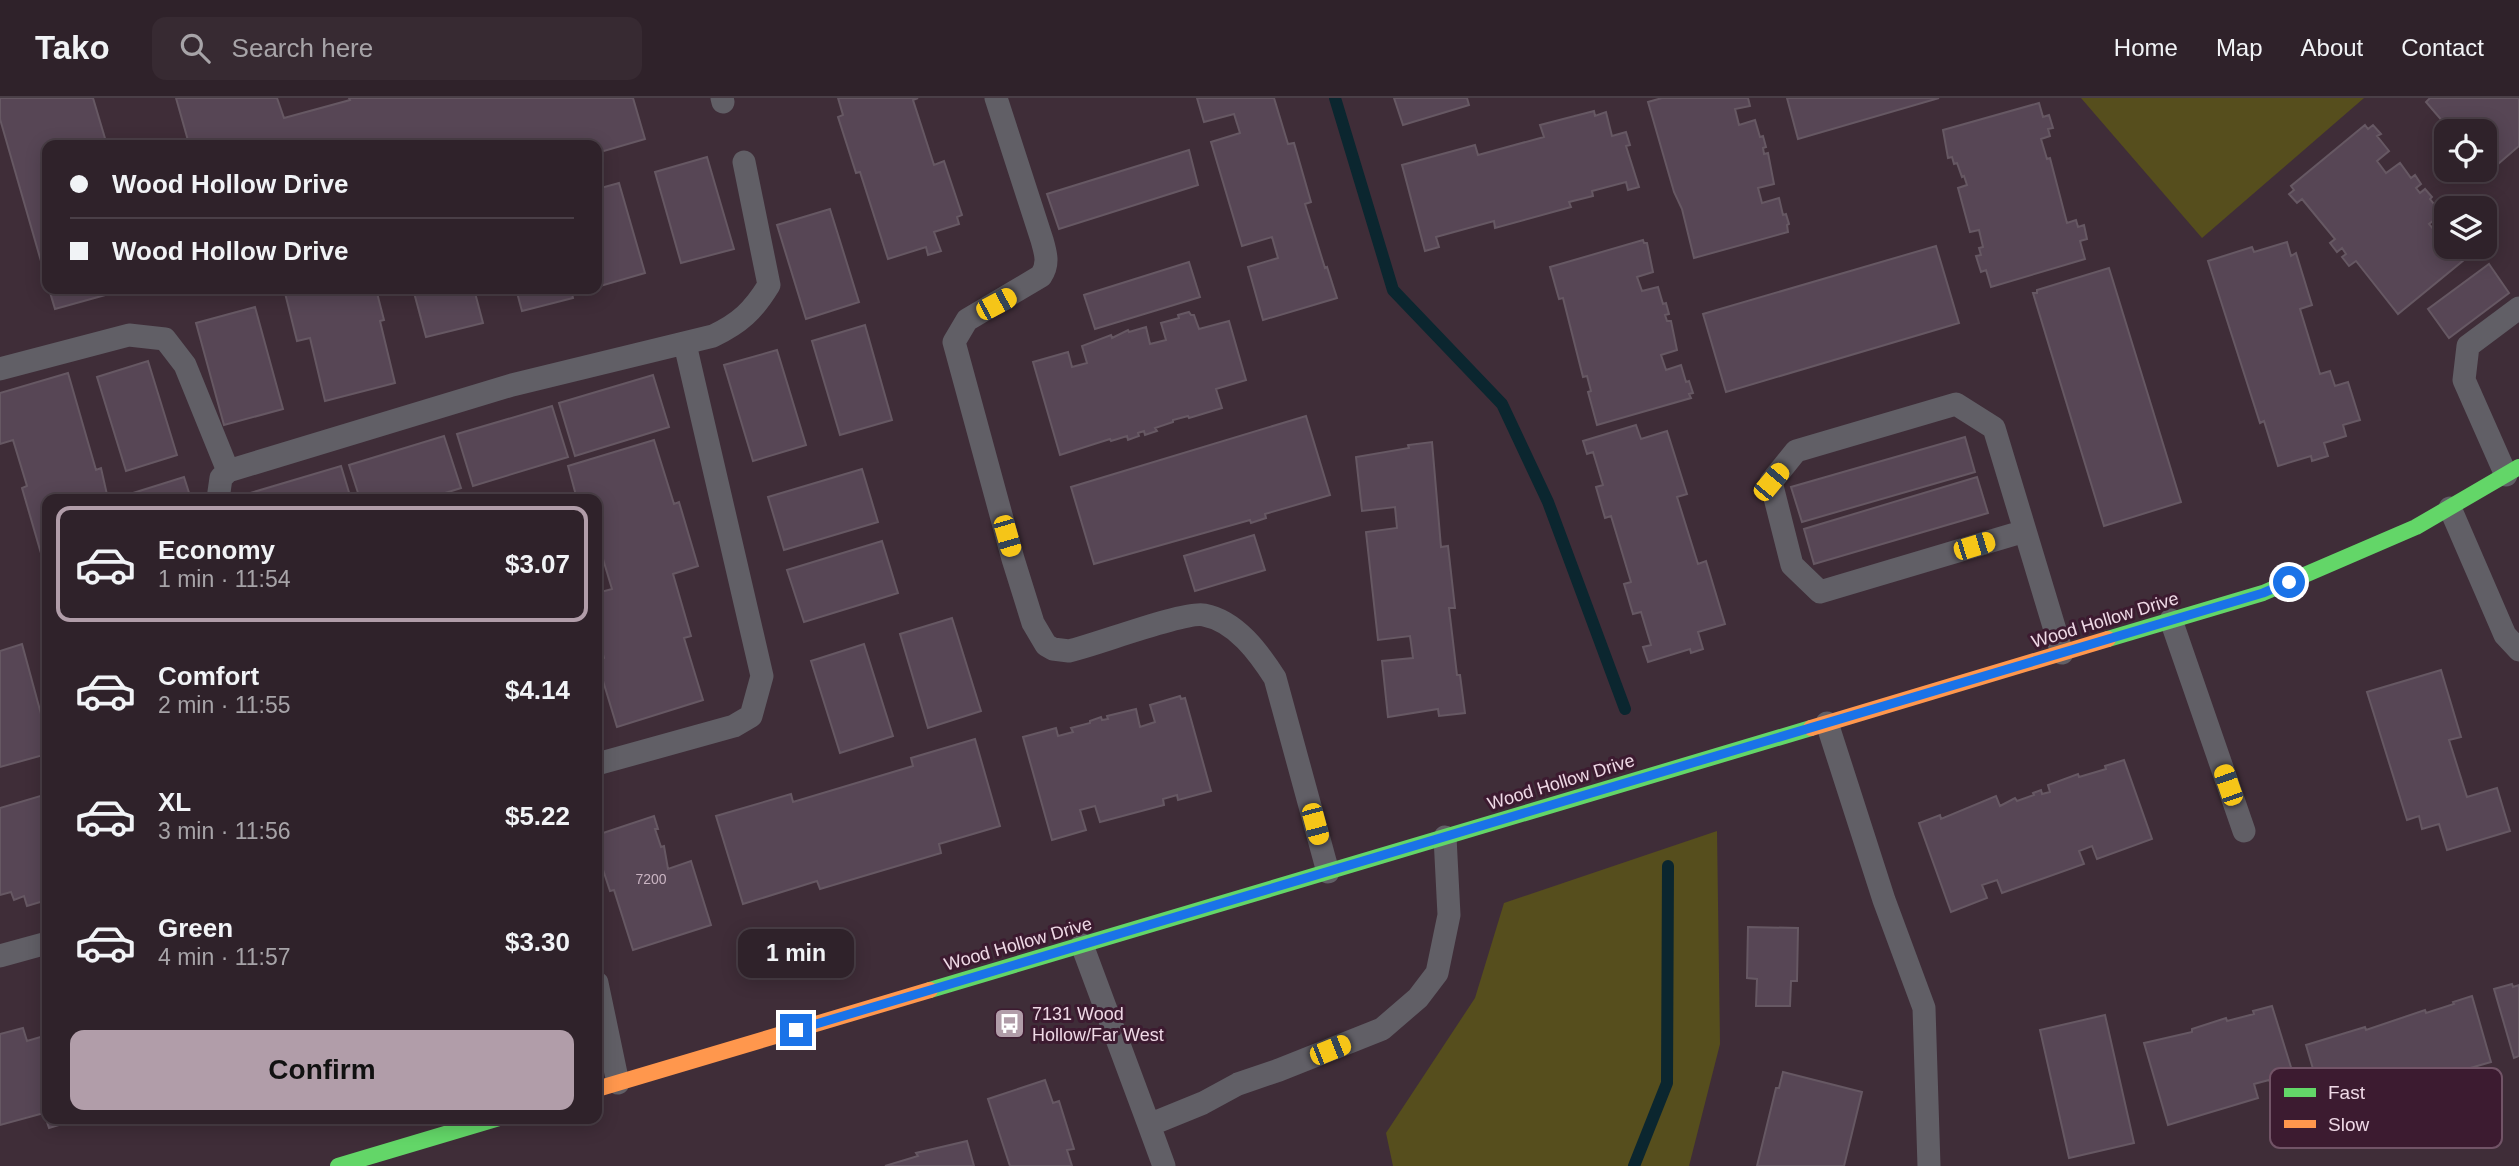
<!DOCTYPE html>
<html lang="en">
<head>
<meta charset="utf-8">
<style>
  body { margin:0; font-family:Arial,sans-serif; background:#372a32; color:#f1f3f6; height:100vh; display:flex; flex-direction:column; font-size:26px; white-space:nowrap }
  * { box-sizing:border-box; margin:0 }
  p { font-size:23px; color:#a7a4a8 }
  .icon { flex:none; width:38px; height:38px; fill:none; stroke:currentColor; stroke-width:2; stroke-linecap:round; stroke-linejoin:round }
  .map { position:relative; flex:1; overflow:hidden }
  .details { position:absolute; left:42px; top:396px; width:560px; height:630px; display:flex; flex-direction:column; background:#2f222a; border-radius:14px; box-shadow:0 4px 18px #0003,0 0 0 2px #4a3f47 }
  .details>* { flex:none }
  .guide { position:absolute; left:42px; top:42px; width:560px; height:154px; border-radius:14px; box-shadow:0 4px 18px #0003,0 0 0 2px #4a3f47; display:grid; align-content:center; height:154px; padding:0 28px; background:#2f222a }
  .fabs { position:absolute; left:2434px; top:21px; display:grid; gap:14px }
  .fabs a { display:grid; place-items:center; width:63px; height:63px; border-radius:14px; background:#2f222a; box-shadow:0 4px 18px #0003,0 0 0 2px #4a3f47; font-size:35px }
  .end { position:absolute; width:32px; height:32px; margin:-16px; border:9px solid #1a73e8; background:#fff; box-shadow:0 0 0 4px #fff }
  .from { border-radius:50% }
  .bubble { position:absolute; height:49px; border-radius:14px; background:#2f222a; box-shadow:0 4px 18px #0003,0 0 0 2px #4a3f47; font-size:23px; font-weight:700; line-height:49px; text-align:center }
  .car { position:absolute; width:21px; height:42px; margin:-21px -10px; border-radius:9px; box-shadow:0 0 5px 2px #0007; background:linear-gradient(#f5c518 24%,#345 0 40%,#f5c518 0 76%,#345 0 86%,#f5c518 0) }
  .guide b { display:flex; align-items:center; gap:24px; height:66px; font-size:26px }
  .guide b+b { border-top:2px solid #4a3f47 }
  .guide i { width:18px; height:18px; background:#f1f3f6 }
  ul { padding:12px 0 0; list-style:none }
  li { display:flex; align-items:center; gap:21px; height:116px; margin:0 14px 10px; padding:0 14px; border:4px solid transparent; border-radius:14px }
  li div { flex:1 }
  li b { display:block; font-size:26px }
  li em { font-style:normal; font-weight:700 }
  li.current { border-color:#b19da9 }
  li>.icon { width:63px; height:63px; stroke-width:1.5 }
  .primary-button { display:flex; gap:14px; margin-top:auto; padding:14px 28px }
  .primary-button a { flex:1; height:80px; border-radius:14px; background:#b19da9; color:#111; font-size:28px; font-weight:700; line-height:80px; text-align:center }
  header { display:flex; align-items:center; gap:42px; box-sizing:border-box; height:98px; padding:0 35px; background:#2f222a; border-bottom:2px solid #4a3f47 }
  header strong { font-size:33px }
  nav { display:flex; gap:38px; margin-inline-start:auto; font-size:24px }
  .search { width:490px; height:63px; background:#372a32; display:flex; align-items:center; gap:18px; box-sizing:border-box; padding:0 24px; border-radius:14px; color:#a7a4a8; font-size:26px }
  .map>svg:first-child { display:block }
  .green { fill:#564e1d }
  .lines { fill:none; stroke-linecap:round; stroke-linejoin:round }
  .stream { stroke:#0b262f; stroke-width:12 }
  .building { fill:#574655; stroke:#665863; stroke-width:2 }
  .lane { stroke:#615f66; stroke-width:23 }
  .fast { stroke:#63d668; stroke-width:16 }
  .slow { stroke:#ff974d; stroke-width:16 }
  .route { stroke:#1a73e8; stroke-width:9 }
  .labels { text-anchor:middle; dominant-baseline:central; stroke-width:6; stroke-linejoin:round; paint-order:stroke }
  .number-label { font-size:14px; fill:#c9b4c2 }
  .street-label { font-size:18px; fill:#efd9e6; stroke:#3c1b30 }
  .poi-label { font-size:18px; fill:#efd9e6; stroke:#3c1b30; text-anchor:start }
  .key { fill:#3c1b30; stroke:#725467; stroke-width:2 }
  .key-label { font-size:19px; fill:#efd9e6 }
</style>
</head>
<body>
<header>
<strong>Tako</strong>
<div class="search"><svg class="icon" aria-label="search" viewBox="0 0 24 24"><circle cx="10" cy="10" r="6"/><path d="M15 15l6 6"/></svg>Search here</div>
<nav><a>Home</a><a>Map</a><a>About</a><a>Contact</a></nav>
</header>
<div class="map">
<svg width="2519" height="1068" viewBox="0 0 2519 1068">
  <rect width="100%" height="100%" fill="#3f2d38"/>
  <path class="green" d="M2081,0H2364L2202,140Z
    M1717,733L1720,946L1689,1068H1393L1386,1035L1475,900L1504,805Z"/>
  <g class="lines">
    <path class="stream" d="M1335,0L1393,192L1502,306L1548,404L1625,611
      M1634,1068L1667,985L1668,768"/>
  </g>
  <path class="building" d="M0,0H93L107,47H47V184L0,21Z
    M176,0H277L284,20L350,2L349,0H633L645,41L597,55V47H184L189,46Z
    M838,0H918L913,2L934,67L944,63L962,117L957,119L959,126L934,134L941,153L928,157L926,149L888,161L860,74L856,75L838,19L843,17Z
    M1197,0H1274L1288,46L1294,45L1311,104L1305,106L1325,170L1327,169L1337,200L1263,222L1248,169L1278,160L1272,139L1242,148L1211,44L1240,35L1234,16L1204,24Z
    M1394,0H1467L1469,7L1403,27Z
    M1662,0H1748L1750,8L1735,11L1739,27L1755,22L1760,39L1763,38L1766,49L1763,50L1764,56L1768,55L1774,86L1758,90L1762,105L1779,100L1783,117L1786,116L1789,126L1787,127L1788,134L1694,160L1682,111L1674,94L1648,4Z
    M1787,0H1939L1798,41Z
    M2430,0H2519V48L2491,72L2485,65V33H2459L2448,21L2444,25L2426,4Z
    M2039,5L2043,19L2049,17L2053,30L2048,31L2050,38L2041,41L2047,61L2050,60L2067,125L2076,122L2078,129L2084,127L2087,141L2080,143L2085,161L1991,189L1986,172L1981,174L1976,158L1981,157L1979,150L1983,149L1979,132L1970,134L1958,90L1967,87L1964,78L1962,79L1957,65L1954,66L1952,59L1948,60L1943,32Z
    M1594,13L1595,18L1606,14L1612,38L1626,34L1630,47L1626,48L1639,89L1628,92L1626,84L1592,93L1593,98L1569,104L1571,109L1495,130L1494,123L1436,139L1439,149L1425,153L1402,67L1475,47L1478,57L1544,39L1540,27Z
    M2365,27L2368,31L2373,27L2381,36L2377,38L2389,53L2377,63L2386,75L2400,65L2411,80L2415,77L2421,86L2416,90L2420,95L2425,91L2432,99L2430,101L2442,116L2429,126L2439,138L2446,132V149H2473L2467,153L2470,157L2398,216L2356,163L2349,168L2342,159L2346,156L2342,150L2337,154L2330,145L2335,141L2302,101L2297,105L2289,96L2294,92L2291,88Z
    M1189,52L1198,87L1059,131L1047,96Z
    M707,59L734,151L681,165L655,74Z
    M619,85L645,175L597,189V91Z
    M830,111L859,204L806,221L777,127Z
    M1643,142L1644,145H1647L1653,174L1637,179L1642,193L1658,189L1663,206L1666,205L1669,216L1665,217L1667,223H1671L1677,252L1661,257L1666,272L1681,267L1686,284L1689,283L1693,295L1689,296L1691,300L1597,327L1588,294L1591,293L1587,278L1583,279L1563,200L1559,201L1550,169Z
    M2287,144L2291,158L2296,155L2312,207L2300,211L2320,276L2330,273L2335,288L2348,284L2360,322L2343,327L2346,338L2324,345L2328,358L2312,363L2311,358L2278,368L2264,323L2260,325L2208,163L2252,149L2254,154Z
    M1936,148L1959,225L1726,294L1703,216Z
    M1189,164L1200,199L1095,231L1084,197Z
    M2489,166L2509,195L2449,240L2428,211Z
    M2109,170L2181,404L2104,428L2033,195H2037V192Z
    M49,191H127L55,211Z
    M284,191H376L384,222L380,223L395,285L325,303L310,240L297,243Z
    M413,191H474L483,225L426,239Z
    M516,191H571L573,200L522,213Z
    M255,209L283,311L224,327L196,225Z
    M1189,214L1191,217H1194L1199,231L1229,223L1246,282L1216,291L1222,310L1189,320L1188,318L1173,322V324L1155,330L1157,333L1145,337L1144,333L1138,335L1139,338L1128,342L1127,338L1111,343L1110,341L1060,357L1033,264L1068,254L1072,269L1087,265L1082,248L1111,237L1112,240L1128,232L1129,234L1146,229L1150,246L1166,242L1161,225L1179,220L1178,217Z
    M865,227L892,322L840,337L812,243Z
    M777,252L806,347L753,363L724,267Z
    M148,263L177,357L126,373L97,279Z
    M68,275L96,372L101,370L108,401H47V476L22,390L27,388L13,342L0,346V295Z
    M653,277L669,329L575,358L559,305Z
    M552,308L568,359L473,388L457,336Z
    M1306,318L1330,397L1265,416L1266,420L1251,425L1250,422L1094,466L1071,389Z
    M1636,327L1641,341L1667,333L1687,396L1677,399L1698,466L1706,463L1725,526L1698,534L1703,551L1691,555L1690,551L1648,564L1643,549L1651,547L1641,514L1633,516L1624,486L1631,484L1611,418L1605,420L1596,389L1603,387L1593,354L1587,356L1583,343Z
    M444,338L461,390L426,401H360L349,367Z
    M1965,339L1975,374L1802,424L1791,389Z
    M654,342L674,406L679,404L698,468L673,476L691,538L684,540L703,602L617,629L597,563L604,560L597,535V495L612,491L597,441V401H577L568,368Z
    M1432,344L1441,449L1448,448L1455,510H1449L1457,577H1460L1465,615L1439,618L1438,611L1388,619L1382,563L1413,560L1410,538L1378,542L1366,434L1397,430L1395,409L1362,413L1356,359L1409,350L1408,347Z
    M341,368L351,401H248L247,396Z
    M862,371L878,424L784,452L768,399Z
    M184,379L191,401H134L133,395Z
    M1977,379L1988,415L1814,466L1804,431Z
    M1254,437L1265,472L1195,493L1184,458Z
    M882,443L898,495L804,524L787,472Z
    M952,520L981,613L928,630L900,536Z
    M22,546L47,638V656L0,669V553Z
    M864,546L893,638L840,655L811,563Z
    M2441,572L2461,639L2449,642L2467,699L2497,690L2510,733L2447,752L2439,726L2422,731L2419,718L2407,722L2367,594Z
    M1180,598L1181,601L1185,600L1211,693L1178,702L1177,697L1163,701L1164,707L1100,724L1095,708L1080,712L1086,732L1052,742L1023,639L1056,630L1058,638L1073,634L1071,630L1090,625V623L1101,619L1102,622L1108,621L1107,618L1136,611L1140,629L1155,624L1150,607Z
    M975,641L1000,728L939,746L941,755L820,791L817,783L743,806L716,718L791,696L793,704L913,668L911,660Z
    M2124,662L2152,741L2097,761L2092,748L2079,753L2084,766L2002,795L1997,782L1982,787L1987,800L1951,814L1919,725L1940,717L1941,721L1996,698L2000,708L2015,700L2017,703L2034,697L2033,695L2041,692L2042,696L2050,694L2048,687L2078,676L2079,679L2106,671L2105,668Z
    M47,696V802L27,808L24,798L14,802L11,794L0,797V710Z
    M654,718L658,731H655L661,749L664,748L668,771L691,763L711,827L633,852L614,792L610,793L597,753V737Z
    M1748,829L1798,830L1797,883H1791L1790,908H1756L1757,881L1747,880Z
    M2512,886L2513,889L2519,887V958L2514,960L2494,891Z
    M2472,898L2491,964L2325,1012L2306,947L2365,929L2366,932L2425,912L2426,915L2454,906L2453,904Z
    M2272,908L2294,979L2271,986L2269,982L2254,986L2258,1000L2168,1027L2144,945L2192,934V931L2226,920L2227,923L2254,916L2253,913Z
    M2105,917L2134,1045L2069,1060L2040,932Z
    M23,930L27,943L47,937V1020H82L49,1030L44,1015L0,1027V936Z
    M1783,974L1862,994L1844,1068H1757L1776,990H1779Z
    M1045,982L1053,1005L1059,1003L1074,1051L1067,1052L1072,1068H1010L988,1001Z
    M967,1043L974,1068H885L918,1058L916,1055Z"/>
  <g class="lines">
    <path class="lane" d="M722,0L723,4
      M996,0L1042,142C1046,156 1049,166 1041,178L967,222L954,244L1013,461L1033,525L1046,547L1053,551L1069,553C1096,547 1184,513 1204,517C1236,523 1259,555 1275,580L1328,774
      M0,271L129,237L165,241L185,267L228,373
      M2506,377L2464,282L2468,248L2519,210
      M218,401L221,380L228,373L512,287L713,238C740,225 753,213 769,187L744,64
      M2450,410L2505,537L2519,552
      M2025,433L1820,494L1792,467L1771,384L1796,353L1956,306L1994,330L2062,555
      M2171,522L2244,733
      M1827,625L1884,802L1924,910L1929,1068
      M597,666L734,628L751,618L762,578L685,246
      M1082,847L1149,1027
      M0,858L47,845
      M597,885L618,985
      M1164,1068L1149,1027L1203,1005L1238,986L1279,972L1382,931L1418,900L1437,875L1449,817L1445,739"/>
    <path class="fast" d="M2108,541L2263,495L2416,429L2519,369
      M930,892L1811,630
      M338,1068L499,1020"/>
    <path class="slow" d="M1811,630L2108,541
      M597,991L930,892"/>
  </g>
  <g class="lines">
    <path class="route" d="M796,932L2263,495L2289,484"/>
  </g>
  <defs>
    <symbol id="bus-square" viewBox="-11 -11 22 22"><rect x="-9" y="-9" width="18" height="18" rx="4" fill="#b19da9" stroke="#3c1b30"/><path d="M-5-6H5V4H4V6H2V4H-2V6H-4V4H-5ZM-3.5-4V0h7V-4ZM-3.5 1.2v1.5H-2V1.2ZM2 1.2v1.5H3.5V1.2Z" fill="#fff"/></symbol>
  </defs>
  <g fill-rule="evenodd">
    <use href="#bus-square" x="992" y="908" width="35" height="35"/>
  </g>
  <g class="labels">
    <g class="number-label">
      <text x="651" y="781">7200</text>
    </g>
    <g class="street-label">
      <text transform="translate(2105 522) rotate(-17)">Wood Hollow Drive</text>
      <text transform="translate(1561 684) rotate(-17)">Wood Hollow Drive</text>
      <text transform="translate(1018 846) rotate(-16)">Wood Hollow Drive</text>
    </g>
    <g class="poi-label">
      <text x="1032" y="916">7131 Wood<tspan x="1032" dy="21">Hollow/Far West</tspan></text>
    </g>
  </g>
  <rect x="2270" y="970" width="232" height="80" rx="10" class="key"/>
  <rect x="2284" y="990" width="32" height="9" fill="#63d668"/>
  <rect x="2284" y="1022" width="32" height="8" fill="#ff974d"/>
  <g class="key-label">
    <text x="2328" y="1001">Fast</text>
    <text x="2328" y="1033">Slow</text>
  </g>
</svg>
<div class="fabs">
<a><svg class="icon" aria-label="locate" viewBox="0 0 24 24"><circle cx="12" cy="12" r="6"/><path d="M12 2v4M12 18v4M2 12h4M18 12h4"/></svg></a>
<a><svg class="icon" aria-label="layers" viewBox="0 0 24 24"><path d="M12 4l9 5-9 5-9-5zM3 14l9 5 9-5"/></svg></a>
</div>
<i class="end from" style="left:2289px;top:484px"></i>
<i class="end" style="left:796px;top:932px"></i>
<div class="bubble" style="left:738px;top:831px;width:116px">1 min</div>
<i class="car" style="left:996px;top:206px;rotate:62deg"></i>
<i class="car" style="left:1771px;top:384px;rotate:40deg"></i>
<i class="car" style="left:1007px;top:438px;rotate:164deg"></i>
<i class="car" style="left:1974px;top:448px;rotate:73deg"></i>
<i class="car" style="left:2228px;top:687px;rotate:341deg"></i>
<i class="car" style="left:1315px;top:726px;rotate:165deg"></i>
<i class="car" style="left:1330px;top:952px;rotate:68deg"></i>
<div class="guide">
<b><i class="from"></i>Wood Hollow Drive</b>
<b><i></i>Wood Hollow Drive</b>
</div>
<section class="details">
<ul>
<li class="current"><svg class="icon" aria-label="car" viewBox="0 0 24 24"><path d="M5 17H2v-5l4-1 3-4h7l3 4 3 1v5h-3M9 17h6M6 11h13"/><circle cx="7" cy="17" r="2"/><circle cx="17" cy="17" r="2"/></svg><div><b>Economy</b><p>1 min · 11:54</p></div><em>$3.07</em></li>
<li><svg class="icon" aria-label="car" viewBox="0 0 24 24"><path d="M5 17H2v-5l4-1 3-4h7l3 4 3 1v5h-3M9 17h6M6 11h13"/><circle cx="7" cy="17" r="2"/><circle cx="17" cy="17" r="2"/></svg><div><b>Comfort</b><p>2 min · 11:55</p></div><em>$4.14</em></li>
<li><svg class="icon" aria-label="car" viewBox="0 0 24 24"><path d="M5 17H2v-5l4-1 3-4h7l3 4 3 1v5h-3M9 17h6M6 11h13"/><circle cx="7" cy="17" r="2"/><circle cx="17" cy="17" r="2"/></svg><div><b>XL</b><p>3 min · 11:56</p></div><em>$5.22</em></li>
<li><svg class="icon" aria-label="car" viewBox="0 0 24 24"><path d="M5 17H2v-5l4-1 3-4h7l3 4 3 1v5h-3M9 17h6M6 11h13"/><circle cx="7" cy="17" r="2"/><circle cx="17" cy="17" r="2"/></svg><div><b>Green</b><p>4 min · 11:57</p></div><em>$3.30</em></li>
</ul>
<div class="primary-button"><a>Confirm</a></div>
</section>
</div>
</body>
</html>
